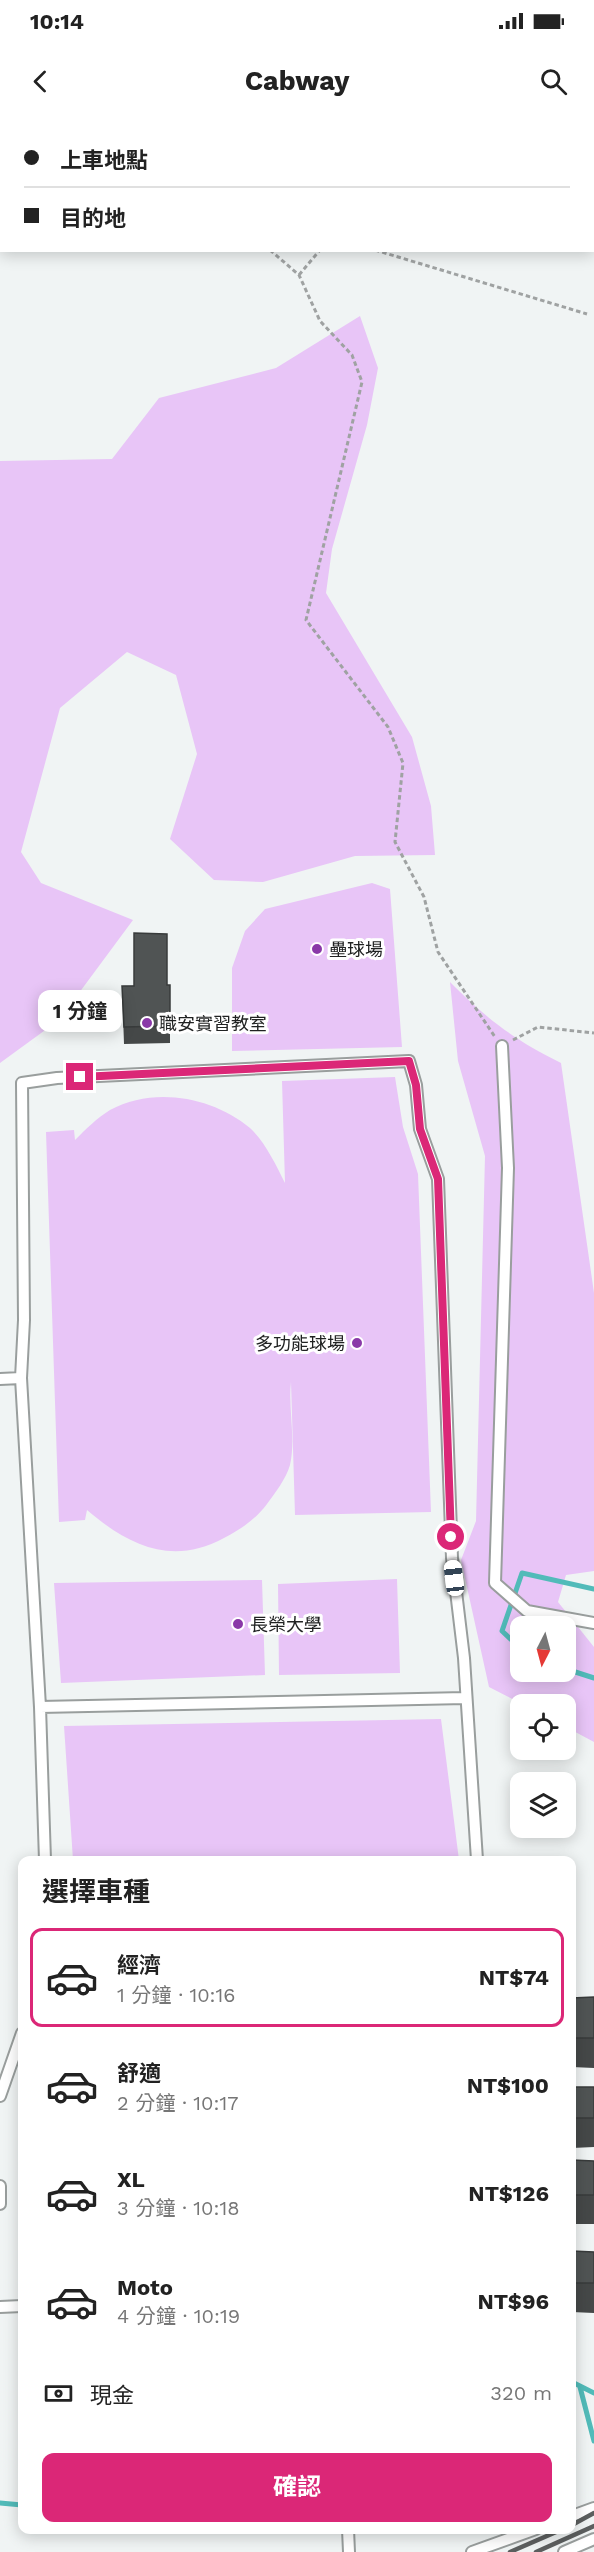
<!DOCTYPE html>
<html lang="zh-TW">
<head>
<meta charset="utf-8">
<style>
  body { margin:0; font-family:"Work Sans","Noto Sans TC",sans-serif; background:#f6f6f6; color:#222; height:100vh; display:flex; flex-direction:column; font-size:22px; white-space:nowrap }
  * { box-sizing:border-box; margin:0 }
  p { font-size:20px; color:#767676 }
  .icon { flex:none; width:33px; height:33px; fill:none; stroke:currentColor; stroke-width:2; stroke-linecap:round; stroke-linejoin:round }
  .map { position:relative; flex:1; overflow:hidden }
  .drawer { position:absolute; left:18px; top:1736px; width:558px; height:678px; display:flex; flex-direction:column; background:#fff; border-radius:12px; box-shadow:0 3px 15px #0003 }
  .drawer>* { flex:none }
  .guide { position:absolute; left:0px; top:0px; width:594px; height:132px; box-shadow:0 3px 15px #0003; display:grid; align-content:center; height:132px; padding:0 24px; background:#fff }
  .needle { width:39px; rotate:186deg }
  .fabs { position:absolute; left:510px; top:1496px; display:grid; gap:12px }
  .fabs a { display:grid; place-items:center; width:66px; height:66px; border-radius:12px; background:#fff; box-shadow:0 3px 15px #0003; font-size:30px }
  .end { position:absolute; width:27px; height:27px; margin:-14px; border:8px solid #db2777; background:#fff; box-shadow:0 0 0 3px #fff }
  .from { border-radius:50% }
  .bubble { position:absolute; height:42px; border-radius:12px; background:#fff; box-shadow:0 3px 15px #0003; font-size:20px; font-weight:700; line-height:42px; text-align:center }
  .car { position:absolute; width:18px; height:36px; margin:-18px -9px; border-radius:8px; box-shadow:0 0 4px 2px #0007; background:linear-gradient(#fff 24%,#345 0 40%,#fff 0 76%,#345 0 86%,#fff 0) }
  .guide b { display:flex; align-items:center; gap:21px; height:57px; font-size:22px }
  .guide b+b { border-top:2px solid #e0e0e0 }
  .guide i { width:15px; height:15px; background:#222 }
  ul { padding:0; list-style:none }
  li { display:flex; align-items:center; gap:18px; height:99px; margin:0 12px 9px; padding:0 12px; border:3px solid transparent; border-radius:12px }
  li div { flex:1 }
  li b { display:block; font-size:22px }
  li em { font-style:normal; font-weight:700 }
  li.current { border-color:#db2777 }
  li>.icon { width:54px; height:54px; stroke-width:1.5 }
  h2 { padding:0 24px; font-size:27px; line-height:72px }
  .pay { display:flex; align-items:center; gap:15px; height:66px; padding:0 24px; font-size:22px }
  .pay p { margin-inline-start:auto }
  .primary-button { display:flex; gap:12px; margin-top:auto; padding:12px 24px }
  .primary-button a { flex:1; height:69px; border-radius:12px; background:#db2777; color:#fff; font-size:24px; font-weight:700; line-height:69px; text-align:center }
  .status { display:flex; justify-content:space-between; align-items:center; height:42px; padding:0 30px; background:#fff; direction:ltr }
  .status svg { height:16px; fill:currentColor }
  header { display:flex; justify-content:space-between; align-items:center; height:78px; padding:0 24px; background:#fff; font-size:27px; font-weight:700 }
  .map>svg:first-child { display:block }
  .green { fill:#e8c5f7; fill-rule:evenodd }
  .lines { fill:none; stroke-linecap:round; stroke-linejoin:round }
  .stream { stroke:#51bbb9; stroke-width:5 }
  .service-casing { stroke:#999e9d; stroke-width:14 }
  .path { stroke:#9fa2a2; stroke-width:3; stroke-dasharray:4.5 3; stroke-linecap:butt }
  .service { stroke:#fff; stroke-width:10 }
  .rail { stroke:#5c5f5f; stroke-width:4.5 }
  .wall { fill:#454848 }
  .building { fill:#505454; stroke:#383b3b; stroke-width:1.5 }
  .route { stroke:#db2777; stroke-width:8 }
  .poi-dot { fill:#8a39a8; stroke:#fff; stroke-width:2 }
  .labels { text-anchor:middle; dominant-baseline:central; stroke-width:6; stroke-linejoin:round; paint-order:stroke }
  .poi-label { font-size:18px; fill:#202222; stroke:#fff; text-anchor:start }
</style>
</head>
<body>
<div class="status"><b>10:14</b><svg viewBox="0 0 49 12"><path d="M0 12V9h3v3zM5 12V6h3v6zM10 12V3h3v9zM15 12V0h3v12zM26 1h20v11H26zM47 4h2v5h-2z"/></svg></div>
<header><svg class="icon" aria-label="back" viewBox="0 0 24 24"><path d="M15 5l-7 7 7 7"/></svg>Cabway<svg class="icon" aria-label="search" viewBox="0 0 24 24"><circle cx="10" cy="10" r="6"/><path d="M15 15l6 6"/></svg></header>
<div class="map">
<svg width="594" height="2432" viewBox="0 0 594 2432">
  <rect width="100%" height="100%" fill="#f0f4f4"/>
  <path class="green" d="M360,196L378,248L367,305L332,429L326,473L412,617L431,686L435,735L355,736L263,762L214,760L170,719L197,634L176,555L127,532L60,588L21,732L41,763L133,800L59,900L0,943V341L112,339L159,278L276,248Z
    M372,763L390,769L402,927L232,931V848L245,811L265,789Z
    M450,862C488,900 513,919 561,943L594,1173V1451L566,1455L558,1482L594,1527V1622L566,1607V1584H522L489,1567L461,1440L476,1401L485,1036L458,941ZM520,1506H566V1551H520Z
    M395,957L403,1007L418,1054L431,1392L295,1395L291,1262C288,1288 296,1319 290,1345C286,1359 275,1373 267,1384C255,1400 241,1409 224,1418C172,1446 129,1426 87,1390L85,1400L59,1402L46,1012L74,1010L75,1020C86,1009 97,998 110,990C154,966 213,977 250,1008C265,1022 276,1045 285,1063L282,961Z
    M397,1459L400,1553L279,1555L278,1464Z
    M262,1460L265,1555L61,1563L54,1463Z
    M441,1599L459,1740H73L64,1606Z"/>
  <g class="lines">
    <path class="stream" d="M520,1528L502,1511L522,1453L594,1469
      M566,1549L594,1558
      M572,2262L594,2273
      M580,2267L594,2321
      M0,2383L22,2385"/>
    <defs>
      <path id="service" d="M502,926L508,1048L495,1463L527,1491L594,1503
        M0,1259L21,1258
        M40,1587L465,1578
        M45,1740L40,1587L21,1258L24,1200L22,963L57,958L409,941L416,965L420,1009L438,1059L452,1438L464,1538L477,1740
        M0,1976L22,1913
        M0,2066V2084
        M0,2187L22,2186
        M572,2396L594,2388
        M348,2409L349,2432
        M472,2432L536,2409
        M564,2432L594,2419"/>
    </defs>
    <use href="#service" class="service-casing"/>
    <path class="path" d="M59,0L62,2
      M418,2V0
      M270,130L299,155L320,201L352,235L362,262L306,500L388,607L403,643L395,722L424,777L438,832L495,917
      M375,130L587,194
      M299,155L320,130
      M513,920L538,907L594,913"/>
    <use href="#service" class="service"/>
    <path class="rail" d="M572,2405L594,2393
      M510,2432L563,2409
      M536,2432L594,2406"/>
  </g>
  <path class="wall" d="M170,865V923L124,924L122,866Z
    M594,1877V1948L572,1947V1878Z
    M572,1967H594V2027L572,2028Z
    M572,2040L594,2041V2104H572Z
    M572,2131L594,2132V2193L572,2192Z"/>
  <path class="building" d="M134,813L167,814V865H170V906L124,907L122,866H134Z
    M594,1877V1918H572V1878Z
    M572,1967H594V1998H572Z
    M572,2040L594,2041V2075H572Z
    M572,2131L594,2132V2163H572Z"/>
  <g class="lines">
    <path class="route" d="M80,957L409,941L416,965L420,1009L438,1059L451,1417"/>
  </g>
  <g class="poi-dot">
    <circle cx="317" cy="829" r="6"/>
    <circle cx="147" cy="903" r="6"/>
    <circle cx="357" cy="1223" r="6"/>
    <circle cx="238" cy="1504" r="6"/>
  </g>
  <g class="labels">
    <g class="poi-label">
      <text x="329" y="829">壘球場</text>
      <text x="159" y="903">職安實習教室</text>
      <text x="345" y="1223" text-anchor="end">多功能球場</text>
      <text x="250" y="1504">長榮大學</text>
    </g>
  </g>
</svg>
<div class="fabs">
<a><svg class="needle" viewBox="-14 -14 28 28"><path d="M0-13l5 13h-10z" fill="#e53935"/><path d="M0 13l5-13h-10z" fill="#767676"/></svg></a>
<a><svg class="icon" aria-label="locate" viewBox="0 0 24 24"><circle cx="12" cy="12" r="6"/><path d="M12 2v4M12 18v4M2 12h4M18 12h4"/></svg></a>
<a><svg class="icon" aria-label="layers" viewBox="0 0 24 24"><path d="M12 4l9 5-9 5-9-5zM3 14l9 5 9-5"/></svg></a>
</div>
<i class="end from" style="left:451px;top:1417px"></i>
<i class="end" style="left:80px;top:957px"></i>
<div class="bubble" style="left:38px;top:870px;width:84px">1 分鐘</div>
<i class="car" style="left:454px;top:1458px;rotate:353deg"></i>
<div class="guide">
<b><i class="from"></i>上車地點</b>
<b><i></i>目的地</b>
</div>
<section class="drawer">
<h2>選擇車種</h2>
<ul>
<li class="current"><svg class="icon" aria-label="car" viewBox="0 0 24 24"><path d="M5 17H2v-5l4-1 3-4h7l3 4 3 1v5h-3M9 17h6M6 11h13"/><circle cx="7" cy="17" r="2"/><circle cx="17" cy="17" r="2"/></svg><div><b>經濟</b><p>1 分鐘 · 10:16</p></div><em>NT$74</em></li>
<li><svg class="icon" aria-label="car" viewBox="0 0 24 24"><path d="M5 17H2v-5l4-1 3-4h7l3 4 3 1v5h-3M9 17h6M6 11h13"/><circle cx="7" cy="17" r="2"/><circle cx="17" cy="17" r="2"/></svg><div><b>舒適</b><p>2 分鐘 · 10:17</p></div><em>NT$100</em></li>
<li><svg class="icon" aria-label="car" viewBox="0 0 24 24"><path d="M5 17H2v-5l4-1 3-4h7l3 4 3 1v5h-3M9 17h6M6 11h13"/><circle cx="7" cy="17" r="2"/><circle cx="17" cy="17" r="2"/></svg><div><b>XL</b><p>3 分鐘 · 10:18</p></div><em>NT$126</em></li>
<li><svg class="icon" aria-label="car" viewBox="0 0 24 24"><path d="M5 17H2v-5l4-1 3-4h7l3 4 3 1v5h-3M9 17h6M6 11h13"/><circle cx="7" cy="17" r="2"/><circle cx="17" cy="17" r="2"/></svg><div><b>Moto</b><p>4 分鐘 · 10:19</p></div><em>NT$96</em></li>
</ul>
<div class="pay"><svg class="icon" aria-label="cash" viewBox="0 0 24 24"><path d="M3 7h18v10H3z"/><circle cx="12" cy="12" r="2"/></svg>現金<p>320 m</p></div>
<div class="primary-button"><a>確認</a></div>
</section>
</div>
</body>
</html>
